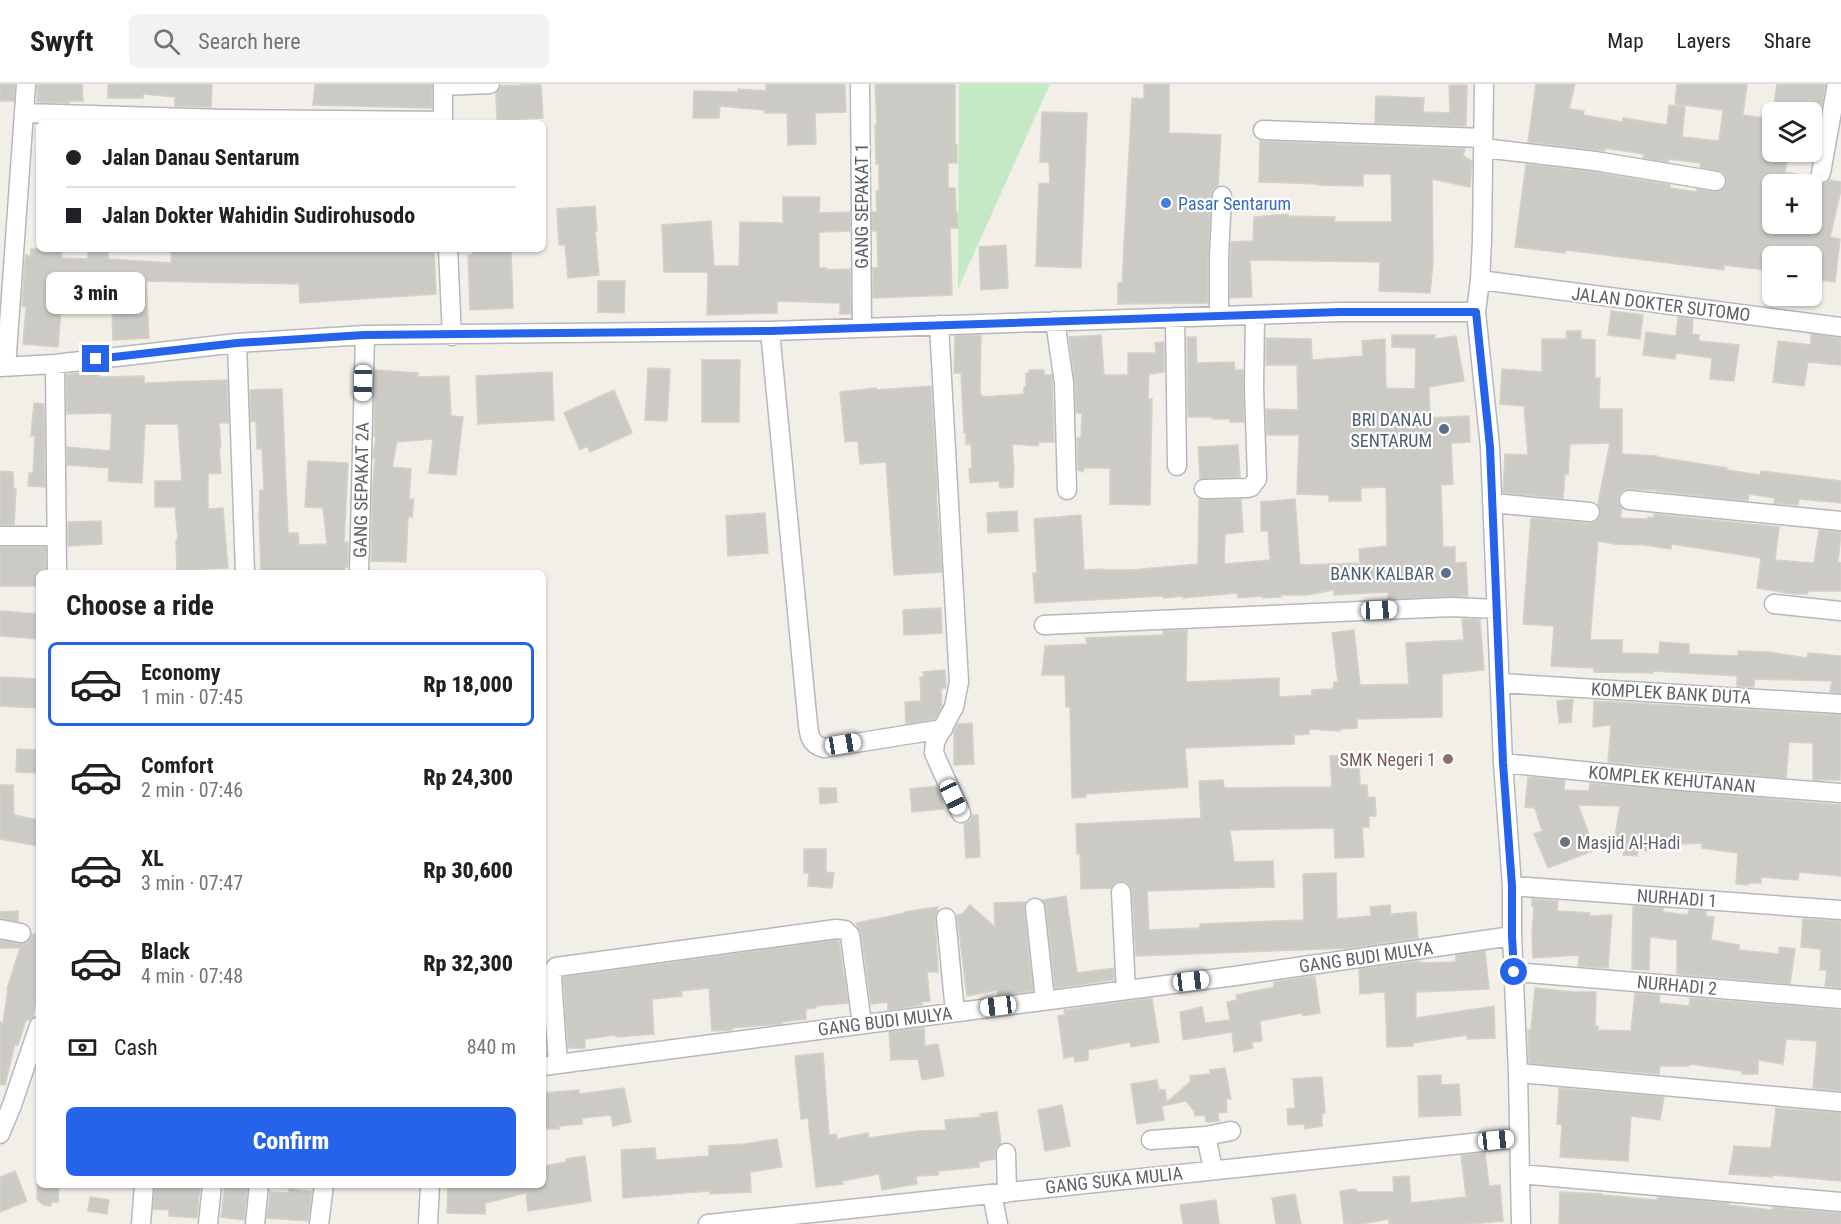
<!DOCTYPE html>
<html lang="en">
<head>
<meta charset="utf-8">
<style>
  body { margin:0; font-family:"Roboto Condensed",sans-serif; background:#f2f2f2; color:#202124; height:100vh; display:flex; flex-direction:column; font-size:22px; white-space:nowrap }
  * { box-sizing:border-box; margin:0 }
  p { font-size:20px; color:#757577 }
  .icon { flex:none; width:33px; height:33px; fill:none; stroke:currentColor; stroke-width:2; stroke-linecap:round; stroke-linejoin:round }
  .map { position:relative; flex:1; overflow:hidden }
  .panel { position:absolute; left:36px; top:486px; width:510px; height:618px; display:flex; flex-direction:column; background:#fff; border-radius:9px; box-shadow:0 2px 4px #0004 }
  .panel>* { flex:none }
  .hud { position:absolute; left:36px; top:36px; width:510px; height:132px; border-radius:9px; box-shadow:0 2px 4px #0004; display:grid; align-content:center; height:132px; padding:0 30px; background:#fff }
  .tools { position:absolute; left:1762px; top:18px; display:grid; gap:12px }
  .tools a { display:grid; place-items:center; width:60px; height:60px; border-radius:9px; background:#fff; box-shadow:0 2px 4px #0004; font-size:30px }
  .end { position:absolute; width:27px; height:27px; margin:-14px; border:8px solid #2563eb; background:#fff; box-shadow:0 0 0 3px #fff }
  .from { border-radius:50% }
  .bubble { position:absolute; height:42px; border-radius:9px; background:#fff; box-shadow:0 2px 4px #0004; font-size:20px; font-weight:800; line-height:42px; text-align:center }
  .car { position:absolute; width:18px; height:36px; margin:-18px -9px; border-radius:8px; box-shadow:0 0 4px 2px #0007; background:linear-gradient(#fff 24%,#345 0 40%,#fff 0 76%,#345 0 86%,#fff 0) }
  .hud b { display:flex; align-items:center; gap:21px; height:57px; font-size:22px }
  .hud b+b { border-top:2px solid #e0e0e0 }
  .hud i { width:15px; height:15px; background:#202124 }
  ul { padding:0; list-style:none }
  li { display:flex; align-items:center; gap:18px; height:84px; margin:0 12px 9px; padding:0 18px; border:3px solid transparent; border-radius:9px }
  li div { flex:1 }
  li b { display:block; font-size:22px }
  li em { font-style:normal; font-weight:800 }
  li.active { border-color:#2563eb }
  li>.icon { width:54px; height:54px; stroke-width:1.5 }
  h2 { padding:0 30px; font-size:27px; line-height:72px }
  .pay { display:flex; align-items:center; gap:15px; height:66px; padding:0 30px; font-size:22px }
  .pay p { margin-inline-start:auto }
  .button { display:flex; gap:12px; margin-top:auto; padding:12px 30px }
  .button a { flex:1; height:69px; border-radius:9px; background:#2563eb; color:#fff; font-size:24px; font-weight:800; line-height:69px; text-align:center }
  header { display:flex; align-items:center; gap:36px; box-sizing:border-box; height:84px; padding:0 30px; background:#fff; border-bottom:2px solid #e0e0e0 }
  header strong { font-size:28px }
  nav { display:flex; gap:33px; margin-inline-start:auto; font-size:21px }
  .search { width:420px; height:54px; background:#f2f2f2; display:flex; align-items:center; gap:15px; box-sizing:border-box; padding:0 21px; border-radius:9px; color:#757577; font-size:22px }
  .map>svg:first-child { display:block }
  .green { fill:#c5e8c5 }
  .building { fill:#cccac5; stroke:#d6d1c6; stroke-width:1.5 }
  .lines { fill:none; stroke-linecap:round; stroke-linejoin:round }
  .minor-casing { stroke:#b5b8bc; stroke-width:21 }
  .minor { stroke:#fff; stroke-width:18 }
  .route { stroke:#2563eb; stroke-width:8 }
  .shop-dot { fill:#3f7fe0; stroke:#fff; stroke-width:2 }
  .service-dot { fill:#5c6f8a; stroke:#fff; stroke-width:2 }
  .education-dot { fill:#8d6e63; stroke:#fff; stroke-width:2 }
  .worship-dot { fill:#6b7280; stroke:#fff; stroke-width:2 }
  .labels { text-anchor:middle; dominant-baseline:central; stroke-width:4.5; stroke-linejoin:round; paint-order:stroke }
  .shop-label { font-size:18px; fill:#366cbe; stroke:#fff; text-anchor:start }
  .street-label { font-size:18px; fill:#5f6368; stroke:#fff }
  .service-label { font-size:18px; fill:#4e5e75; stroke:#fff; text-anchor:end }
  .education-label { font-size:18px; fill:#785e54; stroke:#fff; text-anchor:end }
  .worship-label { font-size:18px; fill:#5b616d; stroke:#fff; text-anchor:start }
</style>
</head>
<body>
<header>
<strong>Swyft</strong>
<div class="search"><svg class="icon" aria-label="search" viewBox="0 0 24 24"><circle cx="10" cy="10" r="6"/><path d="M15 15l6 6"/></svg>Search here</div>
<nav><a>Map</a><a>Layers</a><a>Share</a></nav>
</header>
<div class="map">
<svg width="1841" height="1140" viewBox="0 0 1841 1140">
  <rect width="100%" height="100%" fill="#f1efe8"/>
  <path class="green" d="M959,0H1050L958,205Z"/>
  <path class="building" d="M0,0H15L14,17H0Z
    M37,0H82L83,17H68L69,19L37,18Z
    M108,0H212L211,23L175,22V13L143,10V14H108Z
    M315,0H432V24L313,21Z
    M541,0L543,34L497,36L496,10L501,2Z
    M766,0H845L846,28L815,29L816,60L788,61L787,29H765V26L720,22L719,34H693L694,7L738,8V5L766,7Z
    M875,0H955V61H957V79H948V104H955L956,128H957L958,144H950L952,211L873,214V184H878L877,147H872V128H877L876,107H879V80H876L875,41H877Z
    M1144,0H1169V49L1221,51L1218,102L1213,105L1211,111L1208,172V219L1118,220V199H1122L1132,14L1144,15Z
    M1536,0H1575L1569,25L1584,27L1583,31L1623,38V34L1667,41L1669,21L1685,23L1682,53L1719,57L1723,26L1675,20L1677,0H1747L1743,31L1773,35V68H1789L1785,88L1810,93L1816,99L1815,100H1773V140H1812V130L1819,100L1825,99L1830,96L1841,98V106L1830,153L1840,155L1835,198L1812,195V172H1773V187L1724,181V186L1566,166L1565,169L1515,163L1526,80L1593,88L1670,101V104L1697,108V105L1719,108L1724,105L1727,98L1726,93L1723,88L1700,83L1701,79L1668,75V78L1643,74L1644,70L1605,64L1604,67L1528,58Z
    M1777,0H1826L1814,63H1812V26L1787,21L1786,28H1773Z
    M1449,1H1467L1466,42L1375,39L1376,12L1424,14L1423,28L1450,29Z
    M1042,28L1087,29L1081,184L1036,182L1039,100L1050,99L1049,78H1040Z
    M1260,57L1465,65L1463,72L1472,77L1470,103L1432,95L1433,179L1430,209L1379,207L1380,178L1250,176L1252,213L1230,214L1231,158L1253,157L1254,133L1288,130V132L1335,133L1334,138H1392L1391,90H1363V102L1318,101V100L1259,98Z
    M783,113H820L819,129L850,128V147L819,148V184H827V186L850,185L851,230H840V219L777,217V229L707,231L708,188H664L662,141L711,137L714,182H739L740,138L783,139Z
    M595,122L597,147H595L599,191L568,194L565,161H559L557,125Z
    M1006,161L1008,204L981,206L979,163Z
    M31,165H61L62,174L88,175V165H108V175L171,179V165H434L436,210L300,219L299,200L146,197L149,254L113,256L112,227L61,225L58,263L23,260L26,223L22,222L25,177L26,171L31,172Z
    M472,165H511L513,224L470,226L468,171H473Z
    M598,197H625L624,229L598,228Z
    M1611,227L1643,231L1640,255L1608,251Z
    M1678,233L1693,235L1692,250L1699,251V257L1739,261L1734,297L1710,295L1712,274L1676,269L1675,275L1643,271L1646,248L1676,252Z
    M1567,247H1581V255L1595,256V294H1600L1599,325H1622V370L1657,372V373L1727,384V386L1760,391L1761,387L1841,397V419L1799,415L1798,421L1774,419L1775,414L1749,410L1748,417L1657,407V406L1625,405L1620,409L1618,414L1619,420L1622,424L1620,434L1648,435V433L1653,434L1654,430L1779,443L1775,476L1814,479L1819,446L1841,448L1838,478L1841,479V507H1807V510H1794L1757,504L1761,474L1672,460L1671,465L1644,461L1615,460L1598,457L1590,556H1622V569L1659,570L1660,558L1689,560V570L1738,572V567L1769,568L1807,574L1808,569L1841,572V609L1830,608L1832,597L1754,595V603L1737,602V592L1653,587V589L1594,588V584L1551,582L1554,542L1523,540L1531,434L1589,439L1594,438L1599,435L1601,428L1598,420L1610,359L1570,360L1568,391L1565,390L1563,414L1503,409L1505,370L1528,371L1524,322L1500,320L1502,285L1542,288V255H1566Z
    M1811,250L1841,254V281L1808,278L1804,302L1773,298L1778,257L1811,261Z
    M981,251L980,311H982V313L1024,310V303H1026V289H1029V286H1044V291H1052L1054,358H1039L1038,362L1012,360L1014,385L1013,403L1000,404L999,397L970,399L969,385H972L971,360H966V349H964L961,289H954L955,252Z
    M1101,251L1104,291H1128V269H1156L1155,259L1164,258V288L1149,290L1148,315H1152L1150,421L1110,420V384H1084L1083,388L1078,386L1077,354H1081L1082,329H1076L1075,298L1069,253Z
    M1392,251H1435V255L1456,252L1464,297L1429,303L1430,334L1469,332L1470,358L1451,359L1453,400L1441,401L1443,463H1455V479L1466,478L1468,512L1388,515V508L1334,511V506L1307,511H1280L1281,513L1263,514V512L1238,514L1237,509L1183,514V512L1164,514L1163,512L1035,519L1033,489H1037L1034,435L1081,431L1084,486L1103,485V486H1131L1198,480L1199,415H1241L1243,448L1225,450L1224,480L1270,476L1268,447H1261V418L1295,415L1300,481L1360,479L1359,465L1387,462L1386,403L1361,404V417H1329V411L1297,410L1299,351H1267L1266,325L1298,326L1297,281H1266V254L1311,255L1312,276L1363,272L1362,257L1385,255L1386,304L1415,305L1416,264L1392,263Z
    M1187,253H1196L1197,279L1234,278L1235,286H1243L1244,338H1230V335H1213V333H1188Z
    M702,276H740L739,338H702Z
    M648,284L670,285L667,337L645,336Z
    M99,286V293L144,292V299L227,296L229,339H219L221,363H219L221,389L208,390V425L223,424L228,484L177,486L176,456L178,455L175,423H155V397H182L178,340H145L142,399L108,397L109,384L67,381V363L110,367L112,329L67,330L66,291Z
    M375,286L418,289V293L449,292L451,332L463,333L456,391L429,389L433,355L397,358L392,383L411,385L409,415H414L412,433L408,432L406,478L371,477L372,410L375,375L373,374V371L376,353L374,352Z
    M552,288L554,336L478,340L476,292Z
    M931,302L937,408H936L942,488L894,491L886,378L860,380L858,357L845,358L840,308L876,304V306Z
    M282,305L288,449H298L299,461L327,460L323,424L305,423L308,377L348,379L344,458H348V483H345V489H261L259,433L260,406H264L262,365H257L256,337L251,338L250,306Z
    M614,306L632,349L590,368L587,362L580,366L564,329Z
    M34,319L44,320L45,403L28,402L29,389H33L35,352H31Z
    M1238,361L1240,393L1200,395L1198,363Z
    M0,387L13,388L14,405H16L14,441H0Z
    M1017,427L1018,447L988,449L987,429Z
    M765,429L768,469L728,472L726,432Z
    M101,437L102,460L68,462V438Z
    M0,463H46V489H39V502H0Z
    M941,524L942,549L904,551L903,526Z
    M0,527L39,530V555L0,552Z
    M1462,535L1480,536L1484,586L1442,590V633L1357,635V644L1340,645V647L1309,645V650L1294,651V660L1185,664L1188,703L1086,710V713L1072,714L1070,623H1066L1065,591H1042L1045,562L1087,560L1086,554L1163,551V547L1187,546L1186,598L1279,594V613L1312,611V606L1333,605L1334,598H1338L1332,549L1354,546L1360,601L1409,600L1406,559L1464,556Z
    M945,586L946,604H941L942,622L935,635L906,640L905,618L921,617L920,593H924L923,588Z
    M0,593L39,595V624L0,622Z
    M1573,615L1571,638L1559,639L1557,617Z
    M1594,617L1841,631L1840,696H1813V659L1789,658L1786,694L1608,678L1611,641L1593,643Z
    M972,639L974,680L954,681V647L958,640Z
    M17,665L37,666V689L16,688Z
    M1359,671L1360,701H1367L1368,714L1375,713L1376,732H1369V743H1362L1364,773L1335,774L1334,744L1230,746L1234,778L1273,777L1274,803L1147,807L1149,846L1200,844V840L1304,836L1303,790L1336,789L1337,835L1371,832L1370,823L1390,821L1391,830L1416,828L1418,854L1351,864L1136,872L1132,807L1130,801L1126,798L1120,797L1114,799L1111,804L1081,805L1080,769L1077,770L1076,740L1201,734L1199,697L1223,696L1224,704L1332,703L1330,672Z
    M1528,693L1565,696L1564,706L1589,707L1590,699L1841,721V792L1799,788L1798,796L1761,793V799H1748V801L1736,800L1738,769L1702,764V759L1684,760L1650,754L1649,767L1638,766L1637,772L1623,771L1624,765L1613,764L1620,722L1578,721L1595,766L1548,784L1534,750L1542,747L1535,724L1525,723Z
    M0,701H13L14,731L39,736V762L0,755Z
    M937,702L942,714L943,725L912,728L910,705Z
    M819,704H836L837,718L820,720Z
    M972,731H978L980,773L966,774L964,740L970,736Z
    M804,765H826V788L834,789L832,804L808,802L809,789H804Z
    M1066,812L1077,889L1114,884V896L1055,904L1046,823L1042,816Z
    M1532,815L1558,817L1557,827L1590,829L1589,832L1612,831L1608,884L1578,882L1579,871L1533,874L1532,850L1534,822H1532Z
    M1026,818L1024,825L1033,907L998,912L997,906L967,912L957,831L962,830L970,821L995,843L994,819Z
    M1633,822L1663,824V828L1688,831L1689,826L1706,827V832L1714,833L1711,856L1739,861V866L1779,870V863L1795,865L1790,900L1677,890V856L1650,853L1649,886L1632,885Z
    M938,823L935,835L938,888H927L930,917L921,918L922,921L888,926V918L871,920L861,849L856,839L905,829V828Z
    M18,827V837L0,834V828Z
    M1803,835L1841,837V904L1825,902L1827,886H1820L1821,865L1801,863Z
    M32,850L39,851V915L36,914L33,933L30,936H26L18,961L15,960L5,1001L0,1000V938L3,939L8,905H7L20,864H0V856L24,860L30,856Z
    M836,856L839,857L848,919L816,922V924L806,925V935L782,938V940L768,941L732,944V946L712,947L709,904L681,907L682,912L652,915L654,950L616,953V951L585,955V964H568L563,893Z
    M1485,867L1489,905L1416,908V934L1494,922L1495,954L1467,955V951L1413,959V962L1387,963L1385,908L1360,910L1359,885L1420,877V879L1456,878V871Z
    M1313,892V894L1315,893L1320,929L1303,932L1302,929L1260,937L1262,957L1252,958L1253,964L1234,968L1232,948L1183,956L1180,928L1202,923L1205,939L1230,936L1227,918L1237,916L1236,911L1274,903V898Z
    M1535,904L1573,908H1596L1595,942H1598V946L1631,947L1635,909L1660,911L1659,919L1689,922L1690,914L1841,926V1007L1813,1004L1817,957L1786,955L1783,980L1758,976V990H1742V987L1689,980V982H1660L1659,990L1529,979L1528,946H1531Z
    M1152,914L1159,958L1131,963L1130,958L1088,966V976L1075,978L1074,972L1064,974L1058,932L1065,931L1064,926Z
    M924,944L925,962L938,960L944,992L922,996L918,975L891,976L889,948Z
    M823,969L829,1051L836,1050L837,1055L868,1049L869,1054L917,1047L946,1046L945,1036L981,1033L980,1030L997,1028L1001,1059L996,1064L995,1075L979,1078V1083L938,1087V1091L916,1092L917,1100L882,1106L879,1090L842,1097L843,1100L816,1103L808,1034L801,1035L795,972Z
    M1225,984L1231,1015H1226L1227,1028L1218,1029L1219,1037L1206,1038L1205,1031L1195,1032L1194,1027L1186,1017L1162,1022L1164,1036L1137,1040L1131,1000L1157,996L1159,1006H1165L1167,1018L1191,997L1190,992L1210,990V986Z
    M1441,991V1001L1459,1000L1461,1031L1419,1033L1418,992Z
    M1322,993L1325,1029H1322V1042L1305,1045L1304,1040L1288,1041L1287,1025L1295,1024L1293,995Z
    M624,1004L631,1038L613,1042L611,1031L582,1034V1040L559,1042V1045H543V1009L579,1006V1010Z
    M1559,1004L1664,1013L1660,1036L1631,1032L1628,1077L1560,1073L1562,1041L1557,1040Z
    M1062,1021L1070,1062L1045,1067L1038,1026Z
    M1776,1024L1841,1029V1097L1772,1091V1093L1729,1090L1734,1062L1771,1064Z
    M777,1055L782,1083L750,1088L751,1108L710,1110V1107L623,1114L621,1066L655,1064L656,1076L709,1072V1062L745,1060Z
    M1485,1069L1489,1102L1500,1101L1503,1137L1470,1140H1389V1135L1361,1140H1344L1340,1107L1356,1105L1357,1108H1394L1393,1093L1409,1092L1411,1119L1466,1113L1461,1071Z
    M585,1072L591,1117L528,1127L526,1109L485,1119V1130L447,1129L448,1101H543V1082L566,1078V1075Z
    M15,1087L27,1117L0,1128V1093Z
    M37,1101H59L58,1118H51V1122L43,1121L37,1115Z
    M155,1101H200L197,1134L169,1132V1126L153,1125Z
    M225,1101H248L244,1136L221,1133Z
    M289,1105L312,1108L308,1137L267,1134L270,1108L289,1109Z
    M1560,1108L1602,1110V1111L1657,1116L1658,1113L1729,1119L1728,1121L1772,1126L1773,1123L1841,1129V1140H1559Z
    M1295,1110L1301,1140H1276L1272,1114Z
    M90,1113L109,1116L107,1130L88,1127Z
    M1216,1116L1219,1140H1183L1180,1121Z"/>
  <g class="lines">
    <defs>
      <path id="minor" d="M860,0L862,244
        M1484,0L1482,157L1480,196L1476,228L1490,363L1503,679L1512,802V852L1518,989L1521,1140
        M443,2L490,0
        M25,29L224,35L443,37
        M443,39V0
        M1263,46L1483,54
        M1483,64L1595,77L1716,97
        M1821,89L1837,0
        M448,165L452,252
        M1480,196L1841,243
        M1219,232V173L1222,112
        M1175,233L1177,382
        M1055,237L1064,299L1067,406
        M939,241L959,598L954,623L935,658L934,669L961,729
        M770,247L807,631C809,646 807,660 824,664L943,645
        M237,259L245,489
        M55,280L57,489
        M0,283L55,280L237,259L365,251L770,247L1340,228H1476
        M6,283L26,0
        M1204,405L1247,404L1251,403L1257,395L1254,304L1255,231
        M1629,416L1841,437
        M1492,419L1590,428
        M0,452H49
        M359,489L365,251
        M1774,520L1841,527
        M1044,541L1451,523L1497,525
        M1501,599L1841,620
        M1503,679L1683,697L1841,709
        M1512,802L1841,826
        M1121,808L1126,906
        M1035,824L1045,916
        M946,834L955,928
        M0,845L21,849
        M1514,888L1841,915
        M558,980L552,894L553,887L556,883L836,845L845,846L850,851L862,940
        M543,982L1235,892L1512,852
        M1518,989L1841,1018
        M0,1050L12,1021L39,942
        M1206,1052L1231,1047
        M1151,1056L1206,1052L1213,1085
        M1006,1069L1007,1109
        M1520,1090L1841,1118
        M992,1110L998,1140
        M141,1140L144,1101
        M208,1140L212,1101
        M255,1140L259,1101
        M319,1140L324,1101
        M428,1140L430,1101
        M708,1140L1519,1054"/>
    </defs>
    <use href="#minor" class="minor-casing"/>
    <use href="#minor" class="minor"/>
  </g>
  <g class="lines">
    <path class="route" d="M96,275L237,259L364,251L770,247L1340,228H1476L1490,363L1503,679L1512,802V852L1514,888"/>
  </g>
  <circle class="shop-dot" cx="1166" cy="119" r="6"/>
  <g class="service-dot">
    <circle cx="1444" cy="345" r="6"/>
    <circle cx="1446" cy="489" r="6"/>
  </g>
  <circle class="education-dot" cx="1448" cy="675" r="6"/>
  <circle class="worship-dot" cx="1565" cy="758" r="6"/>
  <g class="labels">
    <g class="shop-label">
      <text x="1178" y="119">Pasar Sentarum</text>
    </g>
    <g class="street-label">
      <text transform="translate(861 122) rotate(-90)">GANG SEPAKAT 1</text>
      <text transform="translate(1661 220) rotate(7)">JALAN DOKTER SUTOMO</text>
      <text transform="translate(361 406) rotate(-89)">GANG SEPAKAT 2A</text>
      <text transform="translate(1671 609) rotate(3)">KOMPLEK BANK DUTA</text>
      <text transform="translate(1672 695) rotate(5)">KOMPLEK KEHUTANAN</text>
      <text transform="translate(1677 814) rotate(4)">NURHADI 1</text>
      <text transform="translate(1366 873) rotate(-8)">GANG BUDI MULYA</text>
      <text transform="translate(1677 901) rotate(5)">NURHADI 2</text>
      <text transform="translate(885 937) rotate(-7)">GANG BUDI MULYA</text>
      <text transform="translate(1114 1096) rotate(-6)">GANG SUKA MULIA</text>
    </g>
    <g class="service-label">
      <text x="1432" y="335">BRI DANAU<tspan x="1432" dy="21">SENTARUM</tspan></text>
      <text x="1434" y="489">BANK KALBAR</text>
    </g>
    <g class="education-label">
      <text x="1436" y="675">SMK Negeri 1</text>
    </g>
    <g class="worship-label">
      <text x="1577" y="758">Masjid Al-Hadi</text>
    </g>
  </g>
</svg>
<div class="tools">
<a><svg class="icon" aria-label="layers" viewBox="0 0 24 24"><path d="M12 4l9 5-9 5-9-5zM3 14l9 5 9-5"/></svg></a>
<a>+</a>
<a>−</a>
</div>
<i class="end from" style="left:1514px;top:888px"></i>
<i class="end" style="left:96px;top:275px"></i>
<div class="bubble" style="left:46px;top:188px;width:99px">3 min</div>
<i class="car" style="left:363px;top:299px;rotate:181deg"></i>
<i class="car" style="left:1379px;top:526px;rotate:87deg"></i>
<i class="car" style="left:843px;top:660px;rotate:81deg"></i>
<i class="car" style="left:953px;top:713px;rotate:155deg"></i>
<i class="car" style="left:1191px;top:897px;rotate:83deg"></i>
<i class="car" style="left:998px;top:922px;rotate:263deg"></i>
<i class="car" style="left:1496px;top:1056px;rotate:84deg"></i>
<div class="hud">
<b><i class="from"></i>Jalan Danau Sentarum</b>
<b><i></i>Jalan Dokter Wahidin Sudirohusodo</b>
</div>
<section class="panel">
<h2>Choose a ride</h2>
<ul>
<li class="active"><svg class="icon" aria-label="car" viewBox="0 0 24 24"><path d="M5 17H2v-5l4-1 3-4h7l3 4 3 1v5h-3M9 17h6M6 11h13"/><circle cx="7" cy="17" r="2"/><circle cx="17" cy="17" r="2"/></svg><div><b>Economy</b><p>1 min · 07:45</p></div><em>Rp 18,000</em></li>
<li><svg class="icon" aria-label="car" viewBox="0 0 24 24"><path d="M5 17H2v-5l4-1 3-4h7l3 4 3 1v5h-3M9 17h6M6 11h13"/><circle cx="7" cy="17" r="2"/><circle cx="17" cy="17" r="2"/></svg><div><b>Comfort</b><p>2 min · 07:46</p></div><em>Rp 24,300</em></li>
<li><svg class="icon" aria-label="car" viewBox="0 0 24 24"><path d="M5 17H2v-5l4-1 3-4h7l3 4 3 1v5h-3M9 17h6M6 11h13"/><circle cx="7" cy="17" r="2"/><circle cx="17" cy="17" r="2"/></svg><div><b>XL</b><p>3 min · 07:47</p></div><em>Rp 30,600</em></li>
<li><svg class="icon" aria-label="car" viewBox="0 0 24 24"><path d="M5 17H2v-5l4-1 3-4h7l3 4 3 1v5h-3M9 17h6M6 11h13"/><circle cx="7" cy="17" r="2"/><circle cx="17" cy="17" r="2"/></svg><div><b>Black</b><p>4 min · 07:48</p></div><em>Rp 32,300</em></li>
</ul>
<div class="pay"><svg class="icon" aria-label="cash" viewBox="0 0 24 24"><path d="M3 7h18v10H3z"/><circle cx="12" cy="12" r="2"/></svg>Cash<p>840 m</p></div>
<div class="button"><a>Confirm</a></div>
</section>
</div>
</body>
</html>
